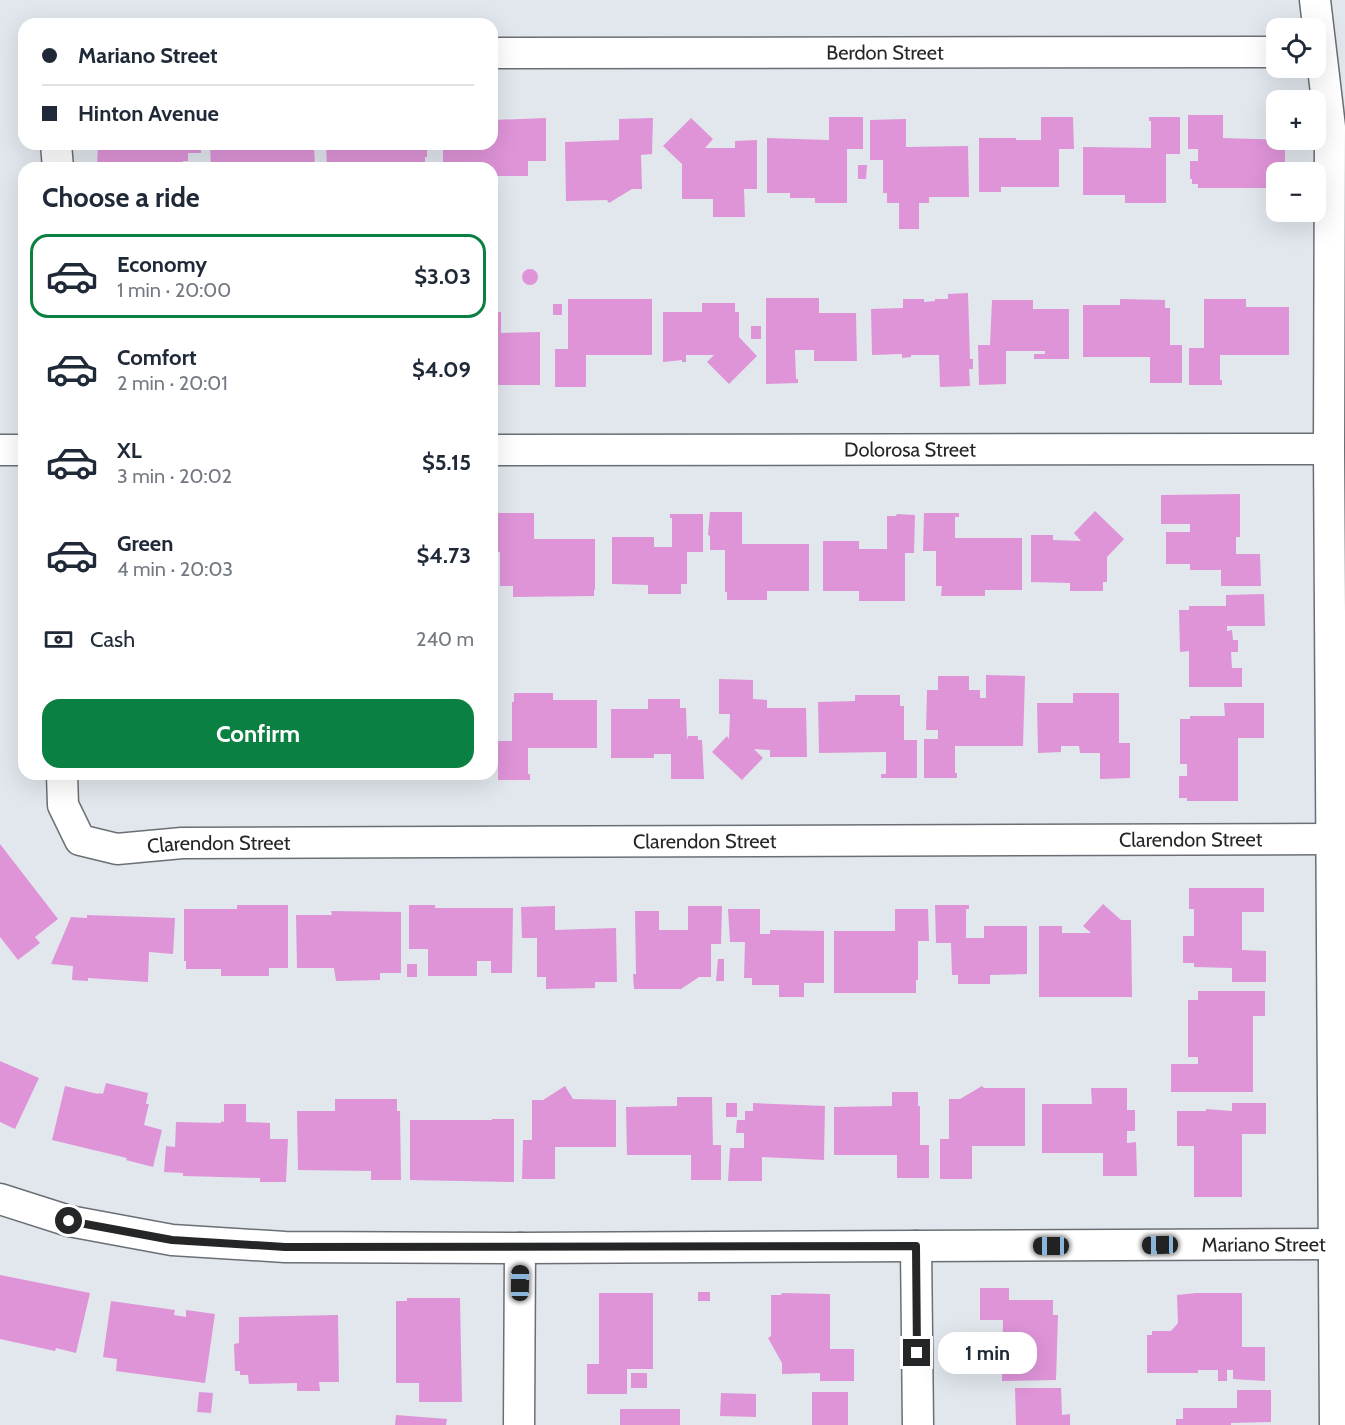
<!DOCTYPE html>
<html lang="en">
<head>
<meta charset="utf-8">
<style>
  body { margin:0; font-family:Cabin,sans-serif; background:#f6f6f7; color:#1f2937; height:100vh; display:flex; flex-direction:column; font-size:22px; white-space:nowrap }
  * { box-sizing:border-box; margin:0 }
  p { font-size:20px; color:#747a83 }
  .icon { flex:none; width:33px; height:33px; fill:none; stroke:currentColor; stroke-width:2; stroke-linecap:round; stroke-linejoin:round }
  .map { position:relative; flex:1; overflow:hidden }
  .sheet { position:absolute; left:18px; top:162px; width:480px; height:618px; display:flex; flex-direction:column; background:#fff; border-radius:18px; box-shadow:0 6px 24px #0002 }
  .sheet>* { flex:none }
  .banner { position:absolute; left:18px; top:18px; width:480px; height:132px; border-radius:18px; box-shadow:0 6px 24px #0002; display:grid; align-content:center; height:132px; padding:0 24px; background:#fff }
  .fabs { position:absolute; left:1266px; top:18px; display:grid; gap:12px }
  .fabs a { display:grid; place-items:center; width:60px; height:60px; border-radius:12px; background:#fff; box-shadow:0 6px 24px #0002; font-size:30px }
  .end { position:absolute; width:27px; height:27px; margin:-14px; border:8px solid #242628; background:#fff; box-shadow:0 0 0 3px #fff }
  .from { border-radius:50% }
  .bubble { position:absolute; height:42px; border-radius:18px; background:#fff; box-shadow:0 6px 24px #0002; font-size:20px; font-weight:800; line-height:42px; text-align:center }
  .car { position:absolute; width:18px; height:36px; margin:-18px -9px; border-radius:8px; box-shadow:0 0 4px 2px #0007; background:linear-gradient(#222 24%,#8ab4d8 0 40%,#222 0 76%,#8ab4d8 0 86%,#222 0) }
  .banner b { display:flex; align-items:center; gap:21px; height:57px; font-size:22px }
  .banner b+b { border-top:2px solid #e0e1e3 }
  .banner i { width:15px; height:15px; background:#1f2937 }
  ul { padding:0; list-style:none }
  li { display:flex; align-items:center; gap:18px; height:84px; margin:0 12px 9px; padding:0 12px; border:3px solid transparent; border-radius:18px }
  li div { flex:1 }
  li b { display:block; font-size:22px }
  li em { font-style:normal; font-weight:800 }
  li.active { border-color:#0b8043 }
  li>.icon { width:54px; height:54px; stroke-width:1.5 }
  h2 { padding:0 24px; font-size:27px; line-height:72px }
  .pay { display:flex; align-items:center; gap:15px; height:66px; padding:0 24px; font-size:22px }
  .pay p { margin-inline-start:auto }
  .cta { display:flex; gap:12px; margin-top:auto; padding:12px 24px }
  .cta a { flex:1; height:69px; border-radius:18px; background:#0b8043; color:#fff; font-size:24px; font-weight:800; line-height:69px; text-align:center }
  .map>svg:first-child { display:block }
  .building { fill:#df94d8 }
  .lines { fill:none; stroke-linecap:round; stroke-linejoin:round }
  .minor-casing { stroke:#6a6f75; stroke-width:33 }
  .minor { stroke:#fff; stroke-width:30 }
  .route { stroke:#242628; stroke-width:8 }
  .labels { text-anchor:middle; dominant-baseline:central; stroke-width:4.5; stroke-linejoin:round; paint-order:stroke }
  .street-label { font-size:20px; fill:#242628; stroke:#e1e7ed }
</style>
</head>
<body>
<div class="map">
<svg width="1345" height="1425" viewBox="0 0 1345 1425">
  <rect width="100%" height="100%" fill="#e1e7ed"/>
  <path class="building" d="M1188,115H1223V138L1285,140V172H1276V188H1198V184H1192V179H1190V161H1198V149H1188Z
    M829,117H863V149H847V203H815V198H790V193H767V138L829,140Z
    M1041,117H1073L1074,149H1059V187H1001V192H979V138H1016V140H1041Z
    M1149,117H1180V154H1166V203H1125V195H1083V147L1151,148V121H1149Z
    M546,118V161H528V176H492V168H443V144H492V120Z
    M653,118L652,154L641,155L642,189H632L609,203L607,200L566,201L565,142L619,140V119Z
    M691,118L713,139L705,148H735V141L757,140V189H744L745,217H713V199H682V164L663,146Z
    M906,119V147L968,146L969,197H929V203H919V229H899V203H887V193H883V160H870V120Z
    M98,144H201V153H188V161H183V168H97Z
    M210,144H314L315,168H211Z
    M326,144H427V157H425V168H327Z
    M858,165H867L866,179H858Z
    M522 277a8 8 0 1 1 16 0a8 8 0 1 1-16 0Z
    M968,293L970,359H973V369H969L970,386L940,387L939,355H911V357L902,358V354L872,355L871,309L903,308V299H924V302L935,301V299H948V294Z
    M766,298H819V313H856L857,361H814V350H795L796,379H798V383L766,384Z
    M568,299H652V355H586V387H555V349H568Z
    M1120,299L1165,300V308H1170V345H1182V383H1150V357H1083V305H1120Z
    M1204,299H1246V307H1289V355H1220V380H1222V385H1189V348H1204Z
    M992,300H1033V309H1069V359H1034V354H1045V351H1006V384L979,385L978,345H990Z
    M702,303H735V312H739V337L757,356L729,384L707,362L714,355H686V362H682V360L663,362V312H702Z
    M553,304H562V315H553Z
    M492,312H501V333L540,332V385H492Z
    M751,326H761V339H751Z
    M1240,494V537H1236V554H1260L1261,586H1221V570H1190V564H1166V532H1190V524H1161V495Z
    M1095,511L1124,539L1107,557V582H1103V591H1070V583L1031,582V535H1053V540L1081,541L1074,533Z
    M710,512H742V544H809V591H767V600H727V592H725V550H710V536L708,535Z
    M497,513H534V539H595V590H594V596L513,597V586H500V552H497Z
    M924,513H959V517H955V538H1022V590H985V596H941L942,586H936V551H923Z
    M670,514H703V552H687V584H681V594H648V585L612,584V537H654V547H672V518H670Z
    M897,514L915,515L914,553H905V601H859V591H823V541H859V549H887V516H896Z
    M1264,594L1265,626H1227V631L1232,630L1233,640H1238V652H1231L1232,668H1242V687H1189V651L1180,652L1179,610H1189V606H1226V595Z
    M986,675L1025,676L1023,746H955V773H957V778H924V739H938V730H926L927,690H938V676H969V690H980V698H986Z
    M719,679L753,680V699L767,700V708H806L807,757H770V750L754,749L763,758L742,780L712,752L727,736L729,739L730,714H719Z
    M514,693H553V700H597V748H528V774H530V780H498V741H512V702H514Z
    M1073,693H1119V743H1130V778L1100,779V753H1080L1079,746H1061V752L1038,753L1037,703H1073Z
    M855,695H900V706H904V740H917V778H881V774H886V752L819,753L818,702L855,701Z
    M648,699H680V708H686L687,740L688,736H698V740H702L704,779H671V754H654V758H611V709H648Z
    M1224,703H1264V738H1238V801H1187V798H1179V776H1187V764H1180V719H1190V716H1225Z
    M114,774H217V779H190V776L114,778Z
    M253,774H317V777H253Z
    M328,774H357V779H328Z
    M454,774H484V780H454Z
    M0,844L58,919L35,937L40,943L18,960L0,937Z
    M1189,888H1264V912H1242V950L1266,951V982H1232V968L1194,967V963H1183V936H1194V909H1189Z
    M1103,904L1121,920H1131L1132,997H1039V926H1062V933H1091L1083,926Z
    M237,905H288V968H269V976H221V969H186V961H184V909H237Z
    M409,905H435V908H513L512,973H491V961H477V976H428V949H409Z
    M935,905H969V909H966V938H984V926H1027V974L990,975V984H958V975H952L951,943H936Z
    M555,906V930L616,928L617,982H595V988L546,989V977H537V938H522L521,907Z
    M688,906H722L721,944H711V977H699L681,989H634L633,974H636L635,911H659V930H688Z
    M728,909H760V934H770V930L824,931V983H804V997H779V985H752V978H744L745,942H730Z
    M895,909H928L929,941H918V980H916V993H834V931H895Z
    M331,911L401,912V973H380V980L336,981L334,968H297L296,915H332Z
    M87,915L175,918L173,954L149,952L148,982L88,978V981L72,980L73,966L51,964L71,917L87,918Z
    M718,959H724V981H716Z
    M407,964H417V977H407Z
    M1198,991H1265V1016H1253V1092H1171V1064H1198V1057H1188V1000H1198Z
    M0,1061L39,1078L15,1129L0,1122Z
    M106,1083L148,1093L146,1104H149L144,1125L162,1130L153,1167L126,1160L127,1158L52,1140L65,1086L98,1094L99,1093L103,1094Z
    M565,1086L573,1099L616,1100V1147H555V1179H522L523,1140H532V1100H543Z
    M982,1086L984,1088H1025V1146H972V1179H940V1139H949V1099H960Z
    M1091,1088H1127V1110H1135V1131H1127V1143L1136,1142L1137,1176H1103V1153H1042V1104H1092Z
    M892,1092H918V1106H920V1145H929V1178H897V1155H834V1107L892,1106Z
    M677,1097H712L713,1145H721V1180H691V1155H627L626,1107L677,1106Z
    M335,1099H397V1111H400L401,1180H371V1171L298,1170L297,1111H335Z
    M726,1103H737V1117H726Z
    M753,1103L825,1106L824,1160L762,1157V1181H728L730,1148H744V1133H736L737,1120H745V1111H753Z
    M1232,1103H1266V1134H1242V1197H1194V1146H1177V1111H1206V1109L1232,1111Z
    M224,1104H246V1122L270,1123V1139H288L286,1182H260V1178L183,1176V1173L164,1172L166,1146L175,1147L176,1122L221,1123V1121L224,1122Z
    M492,1119H514V1182L410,1180V1120H492Z
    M0,1275L90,1293L76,1353L56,1348L55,1351L0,1339Z
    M980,1288H1009V1300H1053V1315H1058L1056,1380L1002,1381L1003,1320H980Z
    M698,1292H710V1301H698Z
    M599,1293H653V1369H627V1394H587V1364H599Z
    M782,1293L830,1294V1349H854V1381H820V1373L782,1374V1363L768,1338L771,1336V1295H781Z
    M1196,1293H1242V1347H1265V1381L1233,1379V1370H1227V1381H1218V1370H1198V1373H1147V1335H1152V1331H1171L1178,1323L1177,1295Z
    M407,1298H460L462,1402H419V1383H396V1301H407Z
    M111,1301L175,1310L174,1315L186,1317V1310L215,1314L205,1383L116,1371L117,1359L103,1357Z
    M338,1315L339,1382H319L320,1391H297V1383L249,1384L248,1375H240V1371H235L234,1344L239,1343V1317Z
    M631,1373H647V1388H631Z
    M1015,1388H1061L1062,1415L1070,1414V1425H1016Z
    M1237,1390H1271V1422L1231,1423V1425H1176V1419H1183V1408H1237Z
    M199,1392L213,1393L211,1413L197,1412Z
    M812,1392H848V1425H812Z
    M721,1393L756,1394V1417L720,1416Z
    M620,1409H680V1425H620Z
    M396,1415L447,1419L446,1425H395Z"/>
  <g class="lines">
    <defs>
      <g id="minor">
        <path d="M1315,0L1330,127L1329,449L1335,1425"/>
        <path id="s1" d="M492,53L1276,52"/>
        <path d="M56,144L58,168"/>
        <path d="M0,450H24"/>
        <path id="s2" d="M492,450L1329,449"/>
        <path id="s3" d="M62,774L63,805L80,840L117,849L182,843L1331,839"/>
        <path id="s4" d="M0,1199L69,1221L172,1240L285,1247L520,1248L1345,1244"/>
        <path d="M916,1246L918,1425"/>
        <path d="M519,1425L520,1248"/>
      </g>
    </defs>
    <use href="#minor" class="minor-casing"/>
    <use href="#minor" class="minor"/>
  </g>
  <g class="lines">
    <path class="route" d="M69,1221L172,1240L285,1247L916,1246L917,1353"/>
  </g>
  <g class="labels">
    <g class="street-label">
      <text stroke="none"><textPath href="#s1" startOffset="393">Berdon Street</textPath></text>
      <text stroke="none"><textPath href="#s2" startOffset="418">Dolorosa Street</textPath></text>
      <text stroke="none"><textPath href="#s3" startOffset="1182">Clarendon Street</textPath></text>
      <text stroke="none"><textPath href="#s3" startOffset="696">Clarendon Street</textPath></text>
      <text stroke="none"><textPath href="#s3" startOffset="210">Clarendon Street</textPath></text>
      <text stroke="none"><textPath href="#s4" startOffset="1269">Mariano Street</textPath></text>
    </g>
  </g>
</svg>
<div class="fabs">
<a><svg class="icon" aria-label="locate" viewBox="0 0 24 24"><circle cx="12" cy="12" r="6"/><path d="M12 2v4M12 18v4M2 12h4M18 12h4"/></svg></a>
<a>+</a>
<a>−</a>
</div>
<i class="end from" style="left:69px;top:1221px"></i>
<i class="end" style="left:917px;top:1353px"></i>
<div class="bubble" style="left:938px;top:1332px;width:99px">1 min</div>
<i class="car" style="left:1160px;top:1245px;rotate:269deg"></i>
<i class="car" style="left:1051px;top:1246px;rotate:270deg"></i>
<i class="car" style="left:520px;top:1283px;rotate:1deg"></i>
<div class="banner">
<b><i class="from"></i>Mariano Street</b>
<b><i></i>Hinton Avenue</b>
</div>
<section class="sheet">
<h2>Choose a ride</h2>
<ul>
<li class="active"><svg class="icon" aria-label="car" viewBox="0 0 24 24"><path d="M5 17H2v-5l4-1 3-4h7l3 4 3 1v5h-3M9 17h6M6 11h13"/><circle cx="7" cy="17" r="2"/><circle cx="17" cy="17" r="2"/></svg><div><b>Economy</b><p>1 min · 20:00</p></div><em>$3.03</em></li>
<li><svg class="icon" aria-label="car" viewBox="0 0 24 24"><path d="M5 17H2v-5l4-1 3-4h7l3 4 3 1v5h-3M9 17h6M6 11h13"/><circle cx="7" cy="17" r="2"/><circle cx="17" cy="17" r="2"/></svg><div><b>Comfort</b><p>2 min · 20:01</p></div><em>$4.09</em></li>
<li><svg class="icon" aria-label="car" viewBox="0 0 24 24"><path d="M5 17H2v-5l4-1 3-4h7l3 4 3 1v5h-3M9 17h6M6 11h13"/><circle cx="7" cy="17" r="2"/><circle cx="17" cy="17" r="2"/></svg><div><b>XL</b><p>3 min · 20:02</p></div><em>$5.15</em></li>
<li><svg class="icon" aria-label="car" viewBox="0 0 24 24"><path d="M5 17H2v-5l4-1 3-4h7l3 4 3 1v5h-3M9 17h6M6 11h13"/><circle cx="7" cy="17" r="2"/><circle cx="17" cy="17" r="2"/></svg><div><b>Green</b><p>4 min · 20:03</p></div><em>$4.73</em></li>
</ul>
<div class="pay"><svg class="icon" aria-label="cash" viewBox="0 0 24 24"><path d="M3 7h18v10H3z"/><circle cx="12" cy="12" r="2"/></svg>Cash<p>240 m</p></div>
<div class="cta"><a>Confirm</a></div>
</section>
</div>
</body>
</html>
